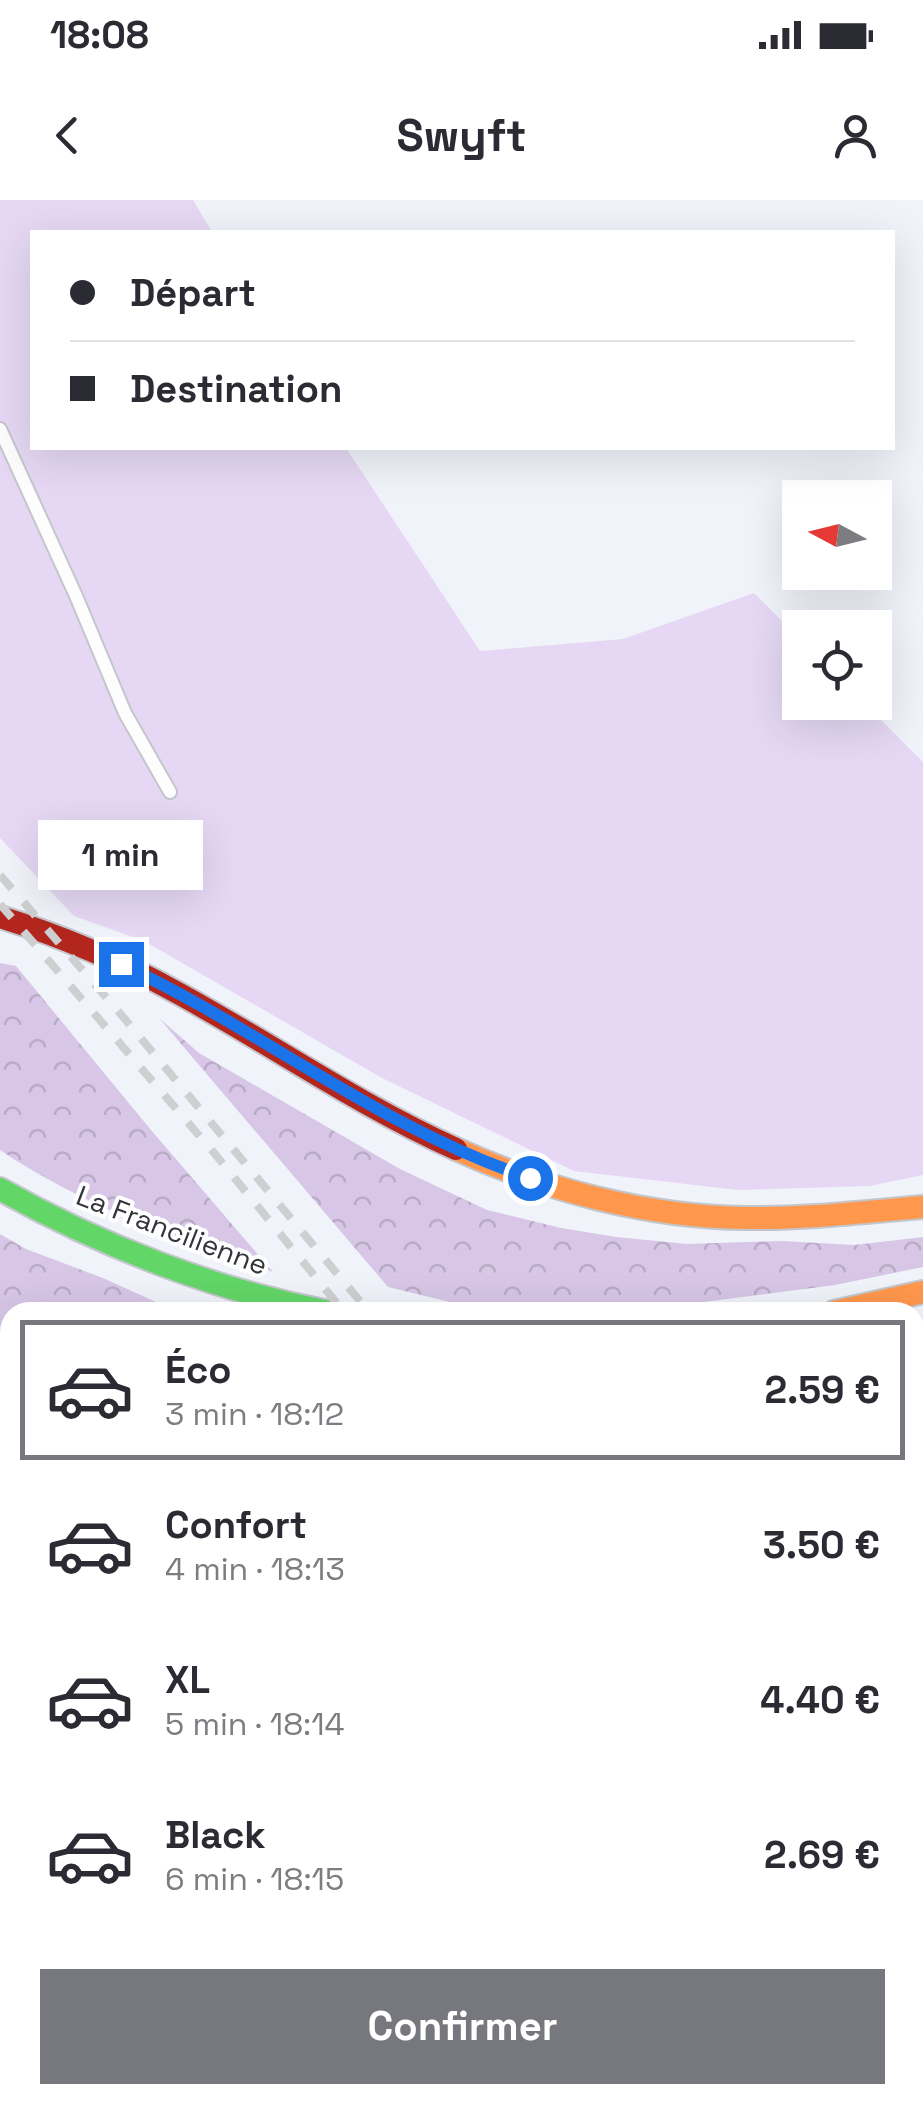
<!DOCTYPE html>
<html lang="fr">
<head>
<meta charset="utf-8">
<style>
  body { margin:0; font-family:"Space Grotesk",sans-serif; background:#f7f7f7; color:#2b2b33; height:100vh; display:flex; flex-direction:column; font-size:38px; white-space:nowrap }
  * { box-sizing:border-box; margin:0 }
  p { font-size:32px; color:#7c7c81 }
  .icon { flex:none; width:55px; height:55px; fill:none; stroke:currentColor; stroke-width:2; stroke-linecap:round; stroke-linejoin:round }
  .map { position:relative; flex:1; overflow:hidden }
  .panel { position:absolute; left:0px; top:1102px; width:925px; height:802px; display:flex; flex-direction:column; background:#fff; border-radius:30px 30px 0 0; box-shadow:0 10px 40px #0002 }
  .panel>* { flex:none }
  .banner { position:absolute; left:30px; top:30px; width:865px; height:220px; border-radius:0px; box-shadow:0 10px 40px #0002; display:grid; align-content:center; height:220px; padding:0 40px; background:#fff }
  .needle { width:65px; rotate:277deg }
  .fabs { position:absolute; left:782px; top:280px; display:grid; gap:20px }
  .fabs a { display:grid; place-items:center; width:110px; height:110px; border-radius:0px; background:#fff; box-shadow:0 10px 40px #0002; font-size:50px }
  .end { position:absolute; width:45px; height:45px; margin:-22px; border:12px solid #1a73e8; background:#fff; box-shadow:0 0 0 5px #fff }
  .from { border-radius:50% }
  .bubble { position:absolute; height:70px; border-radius:0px; background:#fff; box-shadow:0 10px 40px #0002; font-size:32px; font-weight:800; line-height:70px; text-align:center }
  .banner b { display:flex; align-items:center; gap:35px; height:95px; font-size:38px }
  .banner b+b { border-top:2px solid #e1e1e2 }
  .banner i { width:25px; height:25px; background:#2b2b33 }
  ul { padding:18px 0 0; list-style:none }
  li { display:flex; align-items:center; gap:30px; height:140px; margin:0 20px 15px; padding:0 20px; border:5px solid transparent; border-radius:0px }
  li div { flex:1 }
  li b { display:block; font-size:38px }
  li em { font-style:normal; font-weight:800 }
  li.selected { border-color:#76787d }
  li>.icon { width:90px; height:90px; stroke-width:1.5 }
  .primary-button { display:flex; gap:20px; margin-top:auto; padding:20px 40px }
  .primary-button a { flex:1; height:115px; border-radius:0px; background:#76787d; color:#fff; font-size:40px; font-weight:800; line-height:115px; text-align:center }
  .status { display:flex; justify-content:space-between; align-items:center; height:70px; padding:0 50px; background:#fff; direction:ltr }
  .status svg { height:28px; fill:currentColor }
  header { display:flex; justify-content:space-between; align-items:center; height:130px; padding:0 40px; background:#fff; font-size:45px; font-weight:800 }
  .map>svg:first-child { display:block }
  .grass { fill:#e6d8f4 }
  .forest { fill:url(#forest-crowns) }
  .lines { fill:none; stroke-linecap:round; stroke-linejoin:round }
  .lane-casing { stroke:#c3c6cb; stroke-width:16 }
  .fast-casing { stroke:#c3c6cb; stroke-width:26 }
  .slow-casing { stroke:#c3c6cb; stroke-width:26 }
  .jam-casing { stroke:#c3c6cb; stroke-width:26 }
  .lane { stroke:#fdfdfe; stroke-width:12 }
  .fast { stroke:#63d668; stroke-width:22 }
  .slow { stroke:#ff974d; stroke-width:22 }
  .jam { stroke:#b3261e; stroke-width:22 }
  .rail { stroke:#cecfd1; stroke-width:8; stroke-dasharray:18 18; stroke-linecap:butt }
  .route { stroke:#1a73e8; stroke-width:12 }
  .labels { text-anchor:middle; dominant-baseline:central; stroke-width:8; stroke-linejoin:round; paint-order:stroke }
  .street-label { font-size:28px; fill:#34353a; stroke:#fff }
</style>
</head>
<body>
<div class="status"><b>18:08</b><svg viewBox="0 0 49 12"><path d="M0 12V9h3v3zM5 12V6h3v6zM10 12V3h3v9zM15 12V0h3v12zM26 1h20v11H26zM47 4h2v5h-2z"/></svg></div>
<header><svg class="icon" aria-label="back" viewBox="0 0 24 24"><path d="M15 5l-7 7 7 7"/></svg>Swyft<svg class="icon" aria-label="person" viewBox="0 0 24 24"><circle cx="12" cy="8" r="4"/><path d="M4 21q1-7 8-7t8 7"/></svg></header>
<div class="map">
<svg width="923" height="1904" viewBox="0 0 923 1904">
  <defs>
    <pattern id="forest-crowns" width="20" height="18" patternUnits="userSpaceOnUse" patternTransform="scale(2.5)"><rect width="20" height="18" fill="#d7c6e6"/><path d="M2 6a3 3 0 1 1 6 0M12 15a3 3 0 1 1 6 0" fill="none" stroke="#b9abc6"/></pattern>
  </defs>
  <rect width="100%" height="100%" fill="#f0f3fa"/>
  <path class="grass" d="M0,0H193L212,32H32V248H346L480,451L623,439L754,393L800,439V502L864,503L923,562V975L870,986L738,990L574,971L382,878L144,741L74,716L0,638Z
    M0,1507L10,1519V1743L0,1739Z"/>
  <path class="forest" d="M0,763L16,766L151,930L273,1072C179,1039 83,1006 0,950Z
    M159,818L199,853L400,969L487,1010L561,1028L616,1037L687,1044L781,1041L855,1045L923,1037V1067L835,1085L657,1108L567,1112H523L470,1107L388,1087Z
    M0,1034L26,1049L103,1078L178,1112H10V1203L0,1190Z
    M923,1120V1690L915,1699V1122Z
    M0,1813L10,1817V1895H174L189,1904H0Z
    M915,1891L923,1904H695L717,1895H915Z"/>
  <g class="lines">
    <defs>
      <path id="lane" d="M0,229L76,396L125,513L170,592"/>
      <path id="fast" d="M0,989C101,1046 215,1090 329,1112
        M0,1268L10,1280
        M915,1731L923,1726
        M473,1895L479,1904"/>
      <path id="slow" d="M456,949C546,990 647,1017 746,1018C805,1019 864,1012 923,1007
        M834,1112L923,1092
        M0,1770L10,1774
        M573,1904L599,1895"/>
      <path id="jam" d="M0,717C61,736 120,761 176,792C270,843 358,905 456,949
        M0,1394L10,1407
        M234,1895L246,1904
        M376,1895L383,1904"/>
    </defs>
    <use href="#lane" class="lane-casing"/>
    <use href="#fast" class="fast-casing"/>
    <use href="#slow" class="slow-casing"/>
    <use href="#jam" class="jam-casing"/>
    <use href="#lane" class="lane"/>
    <use href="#fast" class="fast"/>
    <use href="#slow" class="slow"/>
    <use href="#jam" class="jam"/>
    <path class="rail" d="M0,675L124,818L369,1112
      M0,704L215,954L344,1112
      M915,1810L923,1821
      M915,1844L923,1855"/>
  </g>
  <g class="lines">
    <path class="route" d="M121,764C261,830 382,929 530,978"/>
  </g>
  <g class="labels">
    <g class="street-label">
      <text transform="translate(172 1030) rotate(21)">La Francilienne</text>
    </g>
  </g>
</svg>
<div class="fabs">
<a><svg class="needle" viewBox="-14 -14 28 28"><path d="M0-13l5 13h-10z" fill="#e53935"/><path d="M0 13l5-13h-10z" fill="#7c7c81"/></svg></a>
<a><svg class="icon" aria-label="locate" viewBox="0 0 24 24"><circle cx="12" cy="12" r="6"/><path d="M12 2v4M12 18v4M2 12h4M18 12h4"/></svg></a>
</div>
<i class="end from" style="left:530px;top:978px"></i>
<i class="end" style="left:121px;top:764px"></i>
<div class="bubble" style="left:38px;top:620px;width:165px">1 min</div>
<div class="banner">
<b><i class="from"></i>Départ</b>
<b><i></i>Destination</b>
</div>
<section class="panel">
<ul>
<li class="selected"><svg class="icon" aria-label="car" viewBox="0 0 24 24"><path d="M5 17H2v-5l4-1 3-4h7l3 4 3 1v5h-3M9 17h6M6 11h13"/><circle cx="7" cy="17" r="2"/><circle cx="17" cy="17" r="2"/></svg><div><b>Éco</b><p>3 min · 18:12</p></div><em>2.59 €</em></li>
<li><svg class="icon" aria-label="car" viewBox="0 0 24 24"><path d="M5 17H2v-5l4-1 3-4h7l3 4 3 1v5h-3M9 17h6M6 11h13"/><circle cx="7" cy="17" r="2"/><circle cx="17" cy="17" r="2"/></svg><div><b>Confort</b><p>4 min · 18:13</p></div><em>3.50 €</em></li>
<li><svg class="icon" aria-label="car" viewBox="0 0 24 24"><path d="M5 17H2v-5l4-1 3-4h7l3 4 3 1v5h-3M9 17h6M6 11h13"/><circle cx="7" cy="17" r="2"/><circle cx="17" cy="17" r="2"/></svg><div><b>XL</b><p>5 min · 18:14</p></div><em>4.40 €</em></li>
<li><svg class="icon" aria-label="car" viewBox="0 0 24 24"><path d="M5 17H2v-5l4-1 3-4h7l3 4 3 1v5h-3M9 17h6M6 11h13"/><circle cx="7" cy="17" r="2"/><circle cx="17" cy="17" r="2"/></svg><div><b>Black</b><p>6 min · 18:15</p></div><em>2.69 €</em></li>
</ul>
<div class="primary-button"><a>Confirmer</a></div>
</section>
</div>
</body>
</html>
